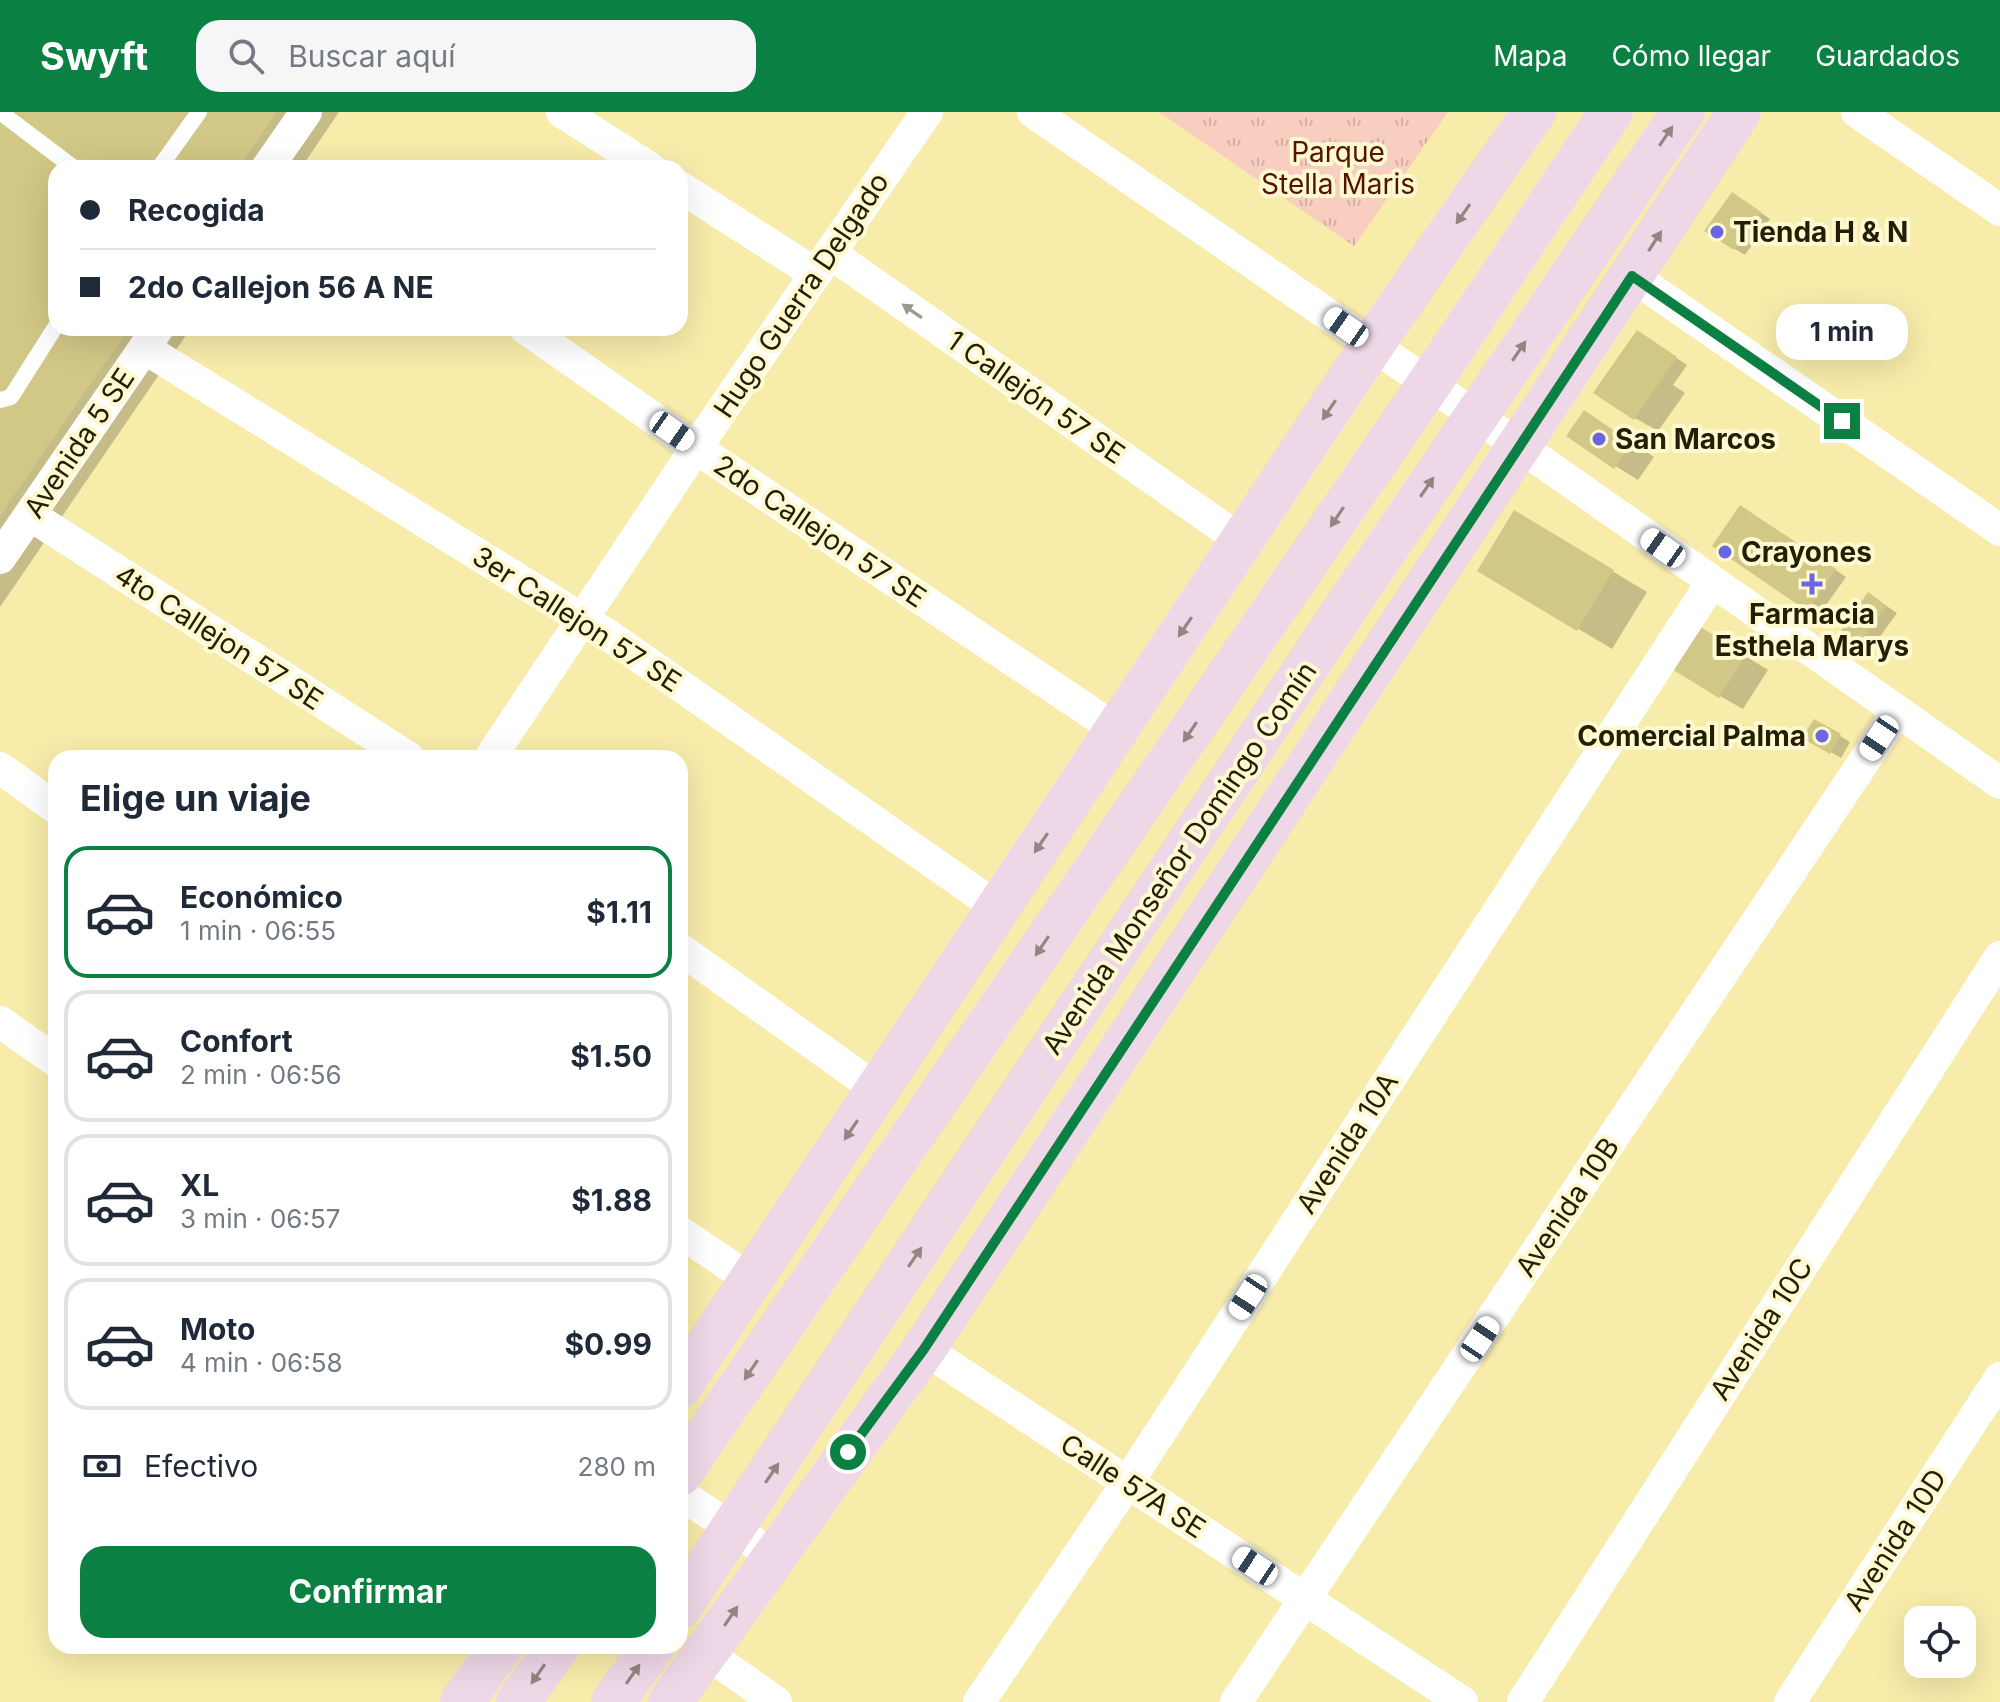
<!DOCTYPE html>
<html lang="es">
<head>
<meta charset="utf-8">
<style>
  body { margin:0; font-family:Inter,sans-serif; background:#f6f6f7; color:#1f2937; height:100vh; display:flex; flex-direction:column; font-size:30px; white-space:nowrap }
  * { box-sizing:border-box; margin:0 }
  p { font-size:26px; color:#747a83 }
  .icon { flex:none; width:44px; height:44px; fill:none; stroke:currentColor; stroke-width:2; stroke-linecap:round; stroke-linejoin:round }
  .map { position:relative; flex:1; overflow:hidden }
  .drawer { position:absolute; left:48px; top:638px; width:640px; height:904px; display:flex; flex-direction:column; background:#fff; border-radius:24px; box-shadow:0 8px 32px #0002 }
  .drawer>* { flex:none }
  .guide { position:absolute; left:48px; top:48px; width:640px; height:176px; border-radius:24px; box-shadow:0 8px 32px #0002; display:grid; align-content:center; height:176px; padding:0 32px; background:#fff }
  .fabs { position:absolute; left:1904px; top:1494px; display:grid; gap:16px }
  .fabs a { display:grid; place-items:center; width:72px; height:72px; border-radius:16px; background:#fff; box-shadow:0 8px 32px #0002; font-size:40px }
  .end { position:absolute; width:36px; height:36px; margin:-18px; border:10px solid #0b8043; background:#fff; box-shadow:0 0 0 4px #fff }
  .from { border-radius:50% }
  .bubble { position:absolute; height:56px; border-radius:24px; background:#fff; box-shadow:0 8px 32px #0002; font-size:26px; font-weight:700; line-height:56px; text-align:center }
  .car { position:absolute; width:24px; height:48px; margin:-24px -12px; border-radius:10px; box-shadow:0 0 6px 2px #0007; background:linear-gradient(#fff 24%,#345 0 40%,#fff 0 76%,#345 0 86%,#fff 0) }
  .guide b { display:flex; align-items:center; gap:28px; height:76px; font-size:30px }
  .guide b+b { border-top:2px solid #e0e1e3 }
  .guide i { width:20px; height:20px; background:#1f2937 }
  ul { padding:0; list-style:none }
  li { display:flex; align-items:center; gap:24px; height:132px; margin:0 16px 12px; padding:0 16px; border:4px solid #e0e1e3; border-radius:24px }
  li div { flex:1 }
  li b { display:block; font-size:30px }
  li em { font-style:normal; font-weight:700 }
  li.on { border-color:#0b8043 }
  li>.icon { width:72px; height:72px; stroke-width:1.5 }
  h2 { padding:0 32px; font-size:36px; line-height:96px }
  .pay { display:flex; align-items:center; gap:20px; height:88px; padding:0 32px; font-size:30px }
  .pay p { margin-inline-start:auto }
  .primary-button { display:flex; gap:16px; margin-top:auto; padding:16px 32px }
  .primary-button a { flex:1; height:92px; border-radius:24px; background:#0b8043; color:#fff; font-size:32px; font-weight:700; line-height:92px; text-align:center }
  header { display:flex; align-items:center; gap:48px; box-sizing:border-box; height:112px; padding:0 40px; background:#0b8043; color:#fff }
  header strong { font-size:38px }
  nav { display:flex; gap:44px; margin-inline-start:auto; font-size:28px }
  .search { width:560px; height:72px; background:#f6f6f7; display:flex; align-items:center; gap:20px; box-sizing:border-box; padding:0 28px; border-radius:24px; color:#747a83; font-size:30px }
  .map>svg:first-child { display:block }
  .grass { fill:url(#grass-tufts) }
  .shadow { fill:#0003 }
  .building { fill:#d1c786 }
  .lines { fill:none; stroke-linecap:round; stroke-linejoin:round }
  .lane { stroke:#fff; stroke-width:16 }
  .street { stroke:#fff; stroke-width:32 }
  .secondary { stroke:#eed8e7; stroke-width:44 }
  .oneway { fill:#938581 }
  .oneway2 { fill:#9c9a8e }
  .route { stroke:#0b8043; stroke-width:10 }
  .poi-dot { fill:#6866e0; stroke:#fff9d2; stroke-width:3 }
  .labels { text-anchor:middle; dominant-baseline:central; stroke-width:8; stroke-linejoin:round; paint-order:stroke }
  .park-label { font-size:28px; fill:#531500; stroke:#fff9d2 }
  .poi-label { font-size:28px; font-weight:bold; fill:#231f05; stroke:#fff9d2; text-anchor:start }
  .street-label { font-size:28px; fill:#231f05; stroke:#fff9d2 }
</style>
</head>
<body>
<header>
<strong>Swyft</strong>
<div class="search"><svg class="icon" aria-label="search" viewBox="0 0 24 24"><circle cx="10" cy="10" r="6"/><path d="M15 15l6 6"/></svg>Buscar aquí</div>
<nav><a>Mapa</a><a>Cómo llegar</a><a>Guardados</a></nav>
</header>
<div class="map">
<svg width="2000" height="1590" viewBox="0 0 2000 1590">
  <defs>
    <pattern id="grass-tufts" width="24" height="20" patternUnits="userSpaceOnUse" patternTransform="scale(2)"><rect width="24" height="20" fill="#f7cec0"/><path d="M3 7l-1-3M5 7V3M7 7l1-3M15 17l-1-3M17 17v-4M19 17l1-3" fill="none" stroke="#d3b0a4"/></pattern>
  </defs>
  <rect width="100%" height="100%" fill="#f7ecaa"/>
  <path class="grass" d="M1159,0H1448L1354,134Z"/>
  <path class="shadow" d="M0,0H339L301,56H56V216H191L0,495Z
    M1743,88L1770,107L1745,143L1735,137Z
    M1648,227L1687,253L1673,273L1685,281L1658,319L1635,306Z
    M1584,300L1654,345L1638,368L1568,324Z
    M1763,409L1846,465L1819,503L1808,497Z
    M1549,421L1647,480L1612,537L1480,458Z
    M1879,489L1897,501L1868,541L1840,522Z
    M1723,530L1768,558L1743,597L1720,584Z
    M1815,609L1850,630L1841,646L1805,625Z"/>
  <path class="building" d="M0,0H277L238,56H56V216H129L0,404Z
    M1732,80L1761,100L1734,138L1704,119Z
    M1637,218L1677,245L1634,308L1593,281Z
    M1584,298L1632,331L1614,357L1566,324Z
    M1740,393L1836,457L1807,499L1712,434Z
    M1514,398L1614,458L1577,519L1477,459Z
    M1868,480L1887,494L1856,536L1838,523Z
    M1699,514L1746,543L1719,586L1672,557Z
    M1814,607L1841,622L1830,642L1802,626Z"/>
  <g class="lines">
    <path class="lane" d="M0,0L74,56
      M159,56L199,0
      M0,288L11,285L56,214"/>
    <path class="street" d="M562,0L650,56
      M1033,0L1518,333L2000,671
      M1857,0L2000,98
      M267,56L306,0
      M680,75L816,162
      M830,141L1242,429
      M1632,164L2000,418
      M525,216L696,336L1117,618
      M144,236L608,523L998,796
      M30,403L409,646
      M0,446L158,216
      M490,646L696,336L927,0
      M0,656L56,696
      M680,837L878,978
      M0,910L56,949
      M680,1120L751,1168
      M924,1237L1462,1590
      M680,1382L773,1443
      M706,1541L776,1590
      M979,1590L1128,1370L1712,470
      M1236,1590L1897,600
      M1523,1590L2000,845
      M1790,1590L2000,1266"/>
    <path class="secondary" d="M680,1275L1372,233L1534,0
      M680,1362L1429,272L1611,0
      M680,1495L1337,509L1683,0
      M462,1590L501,1534
      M518,1590L558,1534
      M613,1590L653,1534
      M670,1590L924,1237L1739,0"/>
  </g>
  <defs><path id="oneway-solid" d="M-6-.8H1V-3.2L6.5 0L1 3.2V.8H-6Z" transform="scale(2)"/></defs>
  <g class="oneway">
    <use href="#oneway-solid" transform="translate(1666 24) rotate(-56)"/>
    <use href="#oneway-solid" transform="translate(1463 102) rotate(125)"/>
    <use href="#oneway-solid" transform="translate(1655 129) rotate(-57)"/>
    <use href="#oneway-solid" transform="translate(1519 239) rotate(-56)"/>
    <use href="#oneway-solid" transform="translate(1329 298) rotate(124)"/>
    <use href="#oneway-solid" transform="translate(1427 375) rotate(-56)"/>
    <use href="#oneway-solid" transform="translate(1337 405) rotate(124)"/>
    <use href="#oneway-solid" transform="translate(1185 515) rotate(124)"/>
    <use href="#oneway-solid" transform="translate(1190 620) rotate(124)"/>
    <use href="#oneway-solid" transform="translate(1041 731) rotate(124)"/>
    <use href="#oneway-solid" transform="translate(1042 834) rotate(124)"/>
    <use href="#oneway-solid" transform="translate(851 1018) rotate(124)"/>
    <use href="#oneway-solid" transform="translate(915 1145) rotate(-56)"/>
    <use href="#oneway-solid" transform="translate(751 1258) rotate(124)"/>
    <use href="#oneway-solid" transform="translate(772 1361) rotate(-56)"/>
    <use href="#oneway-solid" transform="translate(731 1504) rotate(-56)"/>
    <use href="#oneway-solid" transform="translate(538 1562) rotate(125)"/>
    <use href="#oneway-solid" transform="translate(633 1562) rotate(-55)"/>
  </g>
  <use class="oneway2" href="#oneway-solid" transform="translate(912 199) rotate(-145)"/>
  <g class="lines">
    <path class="route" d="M848,1340L924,1237L1632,164L1842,309"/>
  </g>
  <g class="poi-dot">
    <circle cx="1717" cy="120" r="8"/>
    <circle cx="1599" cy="327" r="8"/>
    <circle cx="1725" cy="440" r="8"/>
    <path d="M1808 460h8v8h8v8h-8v8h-8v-8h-8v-8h8z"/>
    <circle cx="1822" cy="624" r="8"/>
  </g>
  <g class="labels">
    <g class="park-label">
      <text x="1338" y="40">Parque<tspan x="1338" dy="32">Stella Maris</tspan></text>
    </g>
    <g class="poi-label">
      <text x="1733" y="120">Tienda H &amp; N</text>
      <text x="1615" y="327">San Marcos</text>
      <text x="1741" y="440">Crayones</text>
      <text x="1812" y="502" text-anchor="middle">Farmacia<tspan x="1812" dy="32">Esthela Marys</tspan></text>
      <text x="1806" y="624" text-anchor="end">Comercial Palma</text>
    </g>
    <g class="street-label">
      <text transform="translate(801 183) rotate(-56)">Hugo Guerra Delgado</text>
      <text transform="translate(1036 285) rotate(35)">1 Callejón 57 SE</text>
      <text transform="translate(79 331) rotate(-56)">Avenida 5 SE</text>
      <text transform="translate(820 419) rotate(34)">2do Callejon 57 SE</text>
      <text transform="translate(577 507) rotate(33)">3er Callejon 57 SE</text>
      <text transform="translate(219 525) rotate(33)">4to Callejon 57 SE</text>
      <text transform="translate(1179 746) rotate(-56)">Avenida Monseñor Domingo Comín</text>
      <text transform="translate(1347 1031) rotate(-57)">Avenida 10A</text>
      <text transform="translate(1567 1095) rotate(-56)">Avenida 10B</text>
      <text transform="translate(1761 1217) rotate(-57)">Avenida 10C</text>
      <text transform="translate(1133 1374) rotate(33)">Calle 57A SE</text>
      <text transform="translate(1895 1428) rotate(-57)">Avenida 10D</text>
    </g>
  </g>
</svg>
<div class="fabs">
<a><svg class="icon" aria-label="locate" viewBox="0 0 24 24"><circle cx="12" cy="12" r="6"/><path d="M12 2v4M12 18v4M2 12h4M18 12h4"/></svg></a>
</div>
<i class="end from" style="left:848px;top:1340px"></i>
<i class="end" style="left:1842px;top:309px"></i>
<div class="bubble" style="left:1776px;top:192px;width:132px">1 min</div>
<i class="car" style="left:1346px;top:215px;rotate:305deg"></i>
<i class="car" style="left:672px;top:319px;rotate:125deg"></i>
<i class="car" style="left:1663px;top:436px;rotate:305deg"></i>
<i class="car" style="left:1879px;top:626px;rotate:214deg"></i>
<i class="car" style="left:1248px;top:1185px;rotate:213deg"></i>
<i class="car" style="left:1480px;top:1227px;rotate:34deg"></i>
<i class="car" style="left:1255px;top:1454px;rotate:303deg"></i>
<div class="guide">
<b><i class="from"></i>Recogida</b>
<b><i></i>2do Callejon 56 A NE</b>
</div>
<section class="drawer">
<h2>Elige un viaje</h2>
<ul>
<li class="on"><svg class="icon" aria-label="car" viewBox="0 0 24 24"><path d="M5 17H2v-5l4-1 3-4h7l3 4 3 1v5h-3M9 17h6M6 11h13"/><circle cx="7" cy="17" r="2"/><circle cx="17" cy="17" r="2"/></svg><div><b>Económico</b><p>1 min · 06:55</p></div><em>$1.11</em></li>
<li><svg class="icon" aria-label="car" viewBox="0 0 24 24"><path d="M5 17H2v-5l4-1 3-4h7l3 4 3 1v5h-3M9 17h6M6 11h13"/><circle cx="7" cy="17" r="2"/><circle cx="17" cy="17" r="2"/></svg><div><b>Confort</b><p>2 min · 06:56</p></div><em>$1.50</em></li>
<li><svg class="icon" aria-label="car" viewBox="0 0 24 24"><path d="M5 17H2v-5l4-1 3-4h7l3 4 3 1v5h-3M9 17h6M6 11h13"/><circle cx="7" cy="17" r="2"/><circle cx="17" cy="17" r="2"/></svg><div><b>XL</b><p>3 min · 06:57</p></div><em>$1.88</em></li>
<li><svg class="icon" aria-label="car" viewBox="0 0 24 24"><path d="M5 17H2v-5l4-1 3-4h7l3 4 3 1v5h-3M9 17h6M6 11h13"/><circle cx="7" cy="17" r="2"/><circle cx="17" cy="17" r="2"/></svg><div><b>Moto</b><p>4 min · 06:58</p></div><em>$0.99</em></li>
</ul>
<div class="pay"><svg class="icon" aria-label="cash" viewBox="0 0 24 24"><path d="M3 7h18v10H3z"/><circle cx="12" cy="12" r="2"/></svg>Efectivo<p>280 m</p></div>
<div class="primary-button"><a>Confirmar</a></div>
</section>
</div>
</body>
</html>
